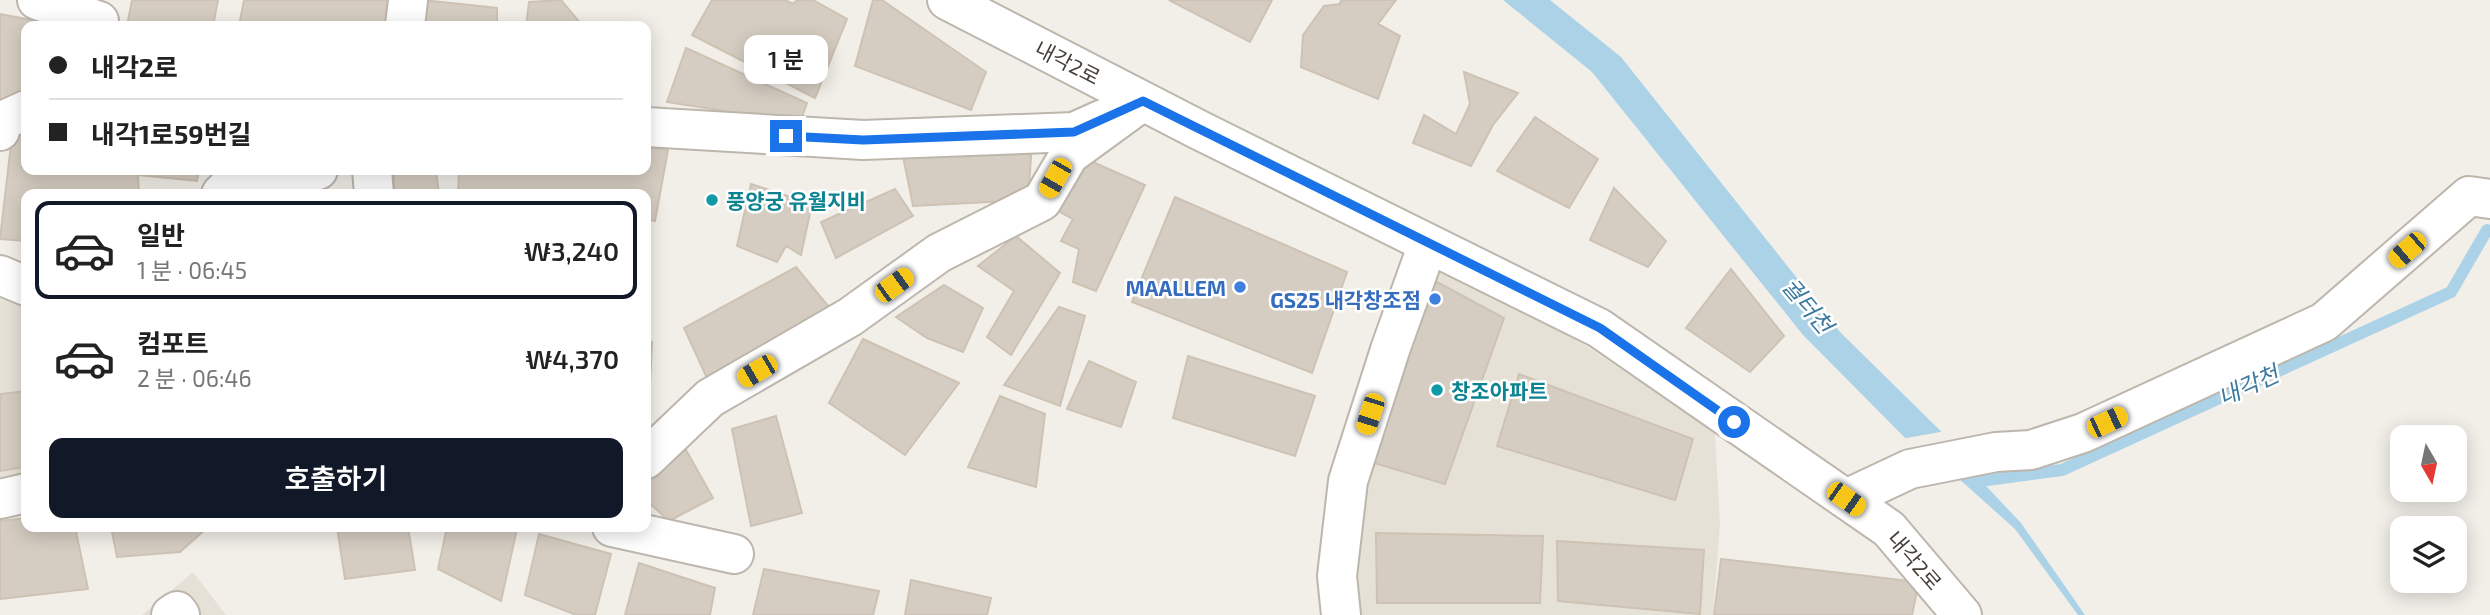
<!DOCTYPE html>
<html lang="ko">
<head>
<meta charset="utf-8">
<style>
  body { margin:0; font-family:"Exo 2","Noto Sans KR",sans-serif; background:#f2f2f2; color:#222; height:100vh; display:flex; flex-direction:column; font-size:26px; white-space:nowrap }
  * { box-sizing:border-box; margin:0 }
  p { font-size:23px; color:#767676 }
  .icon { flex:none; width:38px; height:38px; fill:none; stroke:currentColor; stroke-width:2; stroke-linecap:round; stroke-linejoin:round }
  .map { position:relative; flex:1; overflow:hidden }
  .sheet { position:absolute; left:21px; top:189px; width:630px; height:343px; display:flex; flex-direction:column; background:#fff; border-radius:14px; box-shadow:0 4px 18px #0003 }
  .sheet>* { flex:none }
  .top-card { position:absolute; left:21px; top:21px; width:630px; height:154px; border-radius:14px; box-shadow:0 4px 18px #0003; display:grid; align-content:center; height:154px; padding:0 28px; background:#fff }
  .needle { width:46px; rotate:171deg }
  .controls { position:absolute; left:2390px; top:425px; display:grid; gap:14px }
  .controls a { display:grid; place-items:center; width:77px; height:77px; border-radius:14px; background:#fff; box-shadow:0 4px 18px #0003; font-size:35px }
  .end { position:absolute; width:32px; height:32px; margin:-16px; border:9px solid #1a73e8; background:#fff; box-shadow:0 0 0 4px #fff }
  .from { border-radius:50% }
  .bubble { position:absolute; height:49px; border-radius:14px; background:#fff; box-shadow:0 4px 18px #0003; font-size:23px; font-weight:600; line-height:49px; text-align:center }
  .car { position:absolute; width:21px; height:42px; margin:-21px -10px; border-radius:9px; box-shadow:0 0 5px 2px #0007; background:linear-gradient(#f5c518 24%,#345 0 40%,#f5c518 0 76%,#345 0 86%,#f5c518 0) }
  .top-card b { display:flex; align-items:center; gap:24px; height:66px; font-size:26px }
  .top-card b+b { border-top:2px solid #e0e0e0 }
  .top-card i { width:18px; height:18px; background:#222 }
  ul { padding:12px 0 0; list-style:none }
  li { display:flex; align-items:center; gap:21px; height:98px; margin:0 14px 10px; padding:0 14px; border:4px solid transparent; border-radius:14px }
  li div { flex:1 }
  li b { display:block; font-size:26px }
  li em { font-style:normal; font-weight:600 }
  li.selected { border-color:#111827 }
  li>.icon { width:63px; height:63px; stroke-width:1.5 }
  .cta { display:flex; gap:14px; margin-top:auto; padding:14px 28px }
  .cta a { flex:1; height:80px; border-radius:14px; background:#111827; color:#fff; font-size:28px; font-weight:600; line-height:80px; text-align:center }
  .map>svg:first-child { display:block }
  .residential { fill:#e6e1d7 }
  .water { fill:#acd2e8 }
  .pier { fill:#f2efe9 }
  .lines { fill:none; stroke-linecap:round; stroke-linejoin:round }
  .stream { stroke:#acd2e8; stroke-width:12 }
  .building { fill:#d6cdc2; stroke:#cdc2b3; stroke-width:2 }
  .minor-casing { stroke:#bdb6ac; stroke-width:42 }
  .minor { stroke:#fff; stroke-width:38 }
  .route { stroke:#1a73e8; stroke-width:9 }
  .culture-dot { fill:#0f9aa8; stroke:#fff; stroke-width:2.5 }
  .shop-dot { fill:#3f7fe0; stroke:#fff; stroke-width:2.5 }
  .labels { text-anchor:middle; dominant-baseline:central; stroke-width:5; stroke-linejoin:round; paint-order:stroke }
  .street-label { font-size:21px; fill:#453f38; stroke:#fff }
  .culture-label { font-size:21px; font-weight:bold; fill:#0d838f; stroke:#fff; text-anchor:start }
  .shop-label { font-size:21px; font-weight:bold; fill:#366cbe; stroke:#fff; text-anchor:end }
  .water-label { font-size:23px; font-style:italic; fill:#3b789d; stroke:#fff }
</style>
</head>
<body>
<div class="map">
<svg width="2490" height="615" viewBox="0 0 2490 615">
  <rect width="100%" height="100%" fill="#f2efe9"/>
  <path class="residential" d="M1431,262L1520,302L1715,432L1720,524L1713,615H1349L1358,469Z
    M0,295L24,304L26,307V480L0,487Z
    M193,572L226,615H142Z"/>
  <path class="water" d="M1503,0H1550L1621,57L1840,332L1959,449L1925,458L1803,335L1592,72Z
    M1972,471L2021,523L2085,615H2078L2015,529L1958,478Z"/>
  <path class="pier" d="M1946,431L1962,447L1922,461L1901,439Z"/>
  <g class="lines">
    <path class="stream" d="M1973,482L2062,470L2451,292L2487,230"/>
  </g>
  <path class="building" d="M132,0H218L213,26H127Z
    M244,0H392L390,26H239Z
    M423,0L497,8V26H423Z
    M561,0L581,24L590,26H526L529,2Z
    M712,0H785L793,4L797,0H813L847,19L815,98L692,35Z
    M873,0H882L986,72L971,110L855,66Z
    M1169,0H1272L1250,42Z
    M1341,0H1396L1378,24L1400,36L1378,99L1301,67L1303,35L1324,6L1340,4Z
    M0,14L58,25L26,26V94L0,112Z
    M646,40L650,41L647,92L646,91Z
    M686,48L807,103L800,123L667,102Z
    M1464,72L1518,93L1493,125L1471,166L1413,143L1424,115L1456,134L1470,104Z
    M1535,117L1598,159L1569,208L1497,171Z
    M26,129V170H199L197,181L138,175L139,194H26V241L0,239L12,136Z
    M1032,143L1028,200L913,206L901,146Z
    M646,147L668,150L655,221L646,220V194H458L459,170H646Z
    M1077,155L1145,185L1096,291L1073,282L1079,249L1061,241L1073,219L1051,207Z
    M394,170H436L439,194H394Z
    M751,184L812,204L801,255L786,246L777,262L737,246Z
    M1614,188L1666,241L1648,267L1590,240Z
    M895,189L913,216L836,258L821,222Z
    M1175,197L1347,272L1312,373L1132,302Z
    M1016,236L1060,273L1011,355L987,337L1014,291L978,266Z
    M796,267L829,307L707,378L684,328Z
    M1731,269L1784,336L1750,372L1686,328Z
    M1435,281L1504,318L1445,484L1371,462Z
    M944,285L983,308L963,352L927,338L896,317Z
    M1059,307L1085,316L1060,406L1004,385Z
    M863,339L959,383L905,455L829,403Z
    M646,341L652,342L649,405L646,404Z
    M1188,356L1315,396L1295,456L1173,418Z
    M1089,361L1136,382L1121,427L1067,409Z
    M1519,374L1693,439L1675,500L1497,446Z
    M26,391V467L0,471V394Z
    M1000,396L1045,414L1036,487L968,467Z
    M776,416L802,513L751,526L732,429Z
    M686,450L713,498L669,521L646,500V477Z
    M26,518V527H75L88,589L0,599V521Z
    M111,527H208L180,552L117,557Z
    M337,527H408L415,570L345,579Z
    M447,527H508L517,529L501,601L438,569Z
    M1376,533L1543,536L1540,603H1377Z
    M539,534L611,554L595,615H576L525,595Z
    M1557,541L1704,550L1700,614L1558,601Z
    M1721,559L1919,582L1912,615H1714Z
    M639,563L715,588L710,615H625Z
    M764,569L879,591L873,615H753Z
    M911,580L991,598L987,615H905Z"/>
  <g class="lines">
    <defs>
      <path id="minor" d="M37,0L99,21
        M947,0L1199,130L1599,328L1889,529L1962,615
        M405,26L408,0
        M646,127L863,140L1074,132L1103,119
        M0,131L2,121L26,110
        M372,170L374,194
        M221,194L226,189L296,178L318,170
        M0,275L26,286
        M646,459L710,398L850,317L939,253L1042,201L1069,155L1143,101
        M0,499L26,493
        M1846,499L1910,469L1996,452L2031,450L2083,433L2324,322L2469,196L2490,199
        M612,527L734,554
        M171,615L177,611L180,615
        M1341,615L1337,576L1348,481L1391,347L1428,244"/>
    </defs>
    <use href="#minor" class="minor-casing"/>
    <use href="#minor" class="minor"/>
  </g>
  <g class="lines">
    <path class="route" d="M786,136L863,140L1074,132L1143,101L1600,328L1734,422"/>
  </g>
  <g class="culture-dot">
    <circle cx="712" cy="200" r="7"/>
    <circle cx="1437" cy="390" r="7"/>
  </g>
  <g class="shop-dot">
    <circle cx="1240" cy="287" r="7"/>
    <circle cx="1435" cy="299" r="7"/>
  </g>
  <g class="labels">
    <g class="street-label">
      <text transform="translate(1068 62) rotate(27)">내각2로</text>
      <text transform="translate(1915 560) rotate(49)">내각2로</text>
    </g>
    <g class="culture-label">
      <text x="726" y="200">풍양궁 유월지비</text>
      <text x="1451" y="390">창조아파트</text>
    </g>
    <g class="shop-label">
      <text x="1226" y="287">MAALLEM</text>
      <text x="1421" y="299">GS25 내각창조점</text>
    </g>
    <g class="water-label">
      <text transform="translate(1808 305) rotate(50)">궐터천</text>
      <text transform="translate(2248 385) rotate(-25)">내각천</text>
    </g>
  </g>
</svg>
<div class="controls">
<a><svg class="needle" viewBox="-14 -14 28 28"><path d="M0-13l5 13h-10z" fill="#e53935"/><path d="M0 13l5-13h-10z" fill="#767676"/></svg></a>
<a><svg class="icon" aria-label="layers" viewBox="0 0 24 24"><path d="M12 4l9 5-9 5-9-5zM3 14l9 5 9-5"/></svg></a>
</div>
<i class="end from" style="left:1734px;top:422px"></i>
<i class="end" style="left:786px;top:136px"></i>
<div class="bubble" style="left:744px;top:35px;width:84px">1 분</div>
<i class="car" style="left:1055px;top:178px;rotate:210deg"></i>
<i class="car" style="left:2407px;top:250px;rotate:229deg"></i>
<i class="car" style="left:894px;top:285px;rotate:54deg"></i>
<i class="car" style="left:757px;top:371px;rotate:240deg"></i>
<i class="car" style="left:1370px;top:414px;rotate:198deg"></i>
<i class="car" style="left:2107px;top:422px;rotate:65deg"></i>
<i class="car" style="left:1846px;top:499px;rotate:125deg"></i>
<div class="top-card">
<b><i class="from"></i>내각2로</b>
<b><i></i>내각1로59번길</b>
</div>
<section class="sheet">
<ul>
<li class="selected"><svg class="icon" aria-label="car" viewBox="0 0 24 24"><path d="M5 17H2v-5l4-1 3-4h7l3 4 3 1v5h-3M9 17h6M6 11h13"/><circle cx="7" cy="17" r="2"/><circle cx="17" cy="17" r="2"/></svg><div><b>일반</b><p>1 분 · 06:45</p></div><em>₩3,240</em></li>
<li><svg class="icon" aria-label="car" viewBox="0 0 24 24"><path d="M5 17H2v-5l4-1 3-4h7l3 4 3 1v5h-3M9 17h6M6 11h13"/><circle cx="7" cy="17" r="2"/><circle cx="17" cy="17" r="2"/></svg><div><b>컴포트</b><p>2 분 · 06:46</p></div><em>₩4,370</em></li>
</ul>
<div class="cta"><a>호출하기</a></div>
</section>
</div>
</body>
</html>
